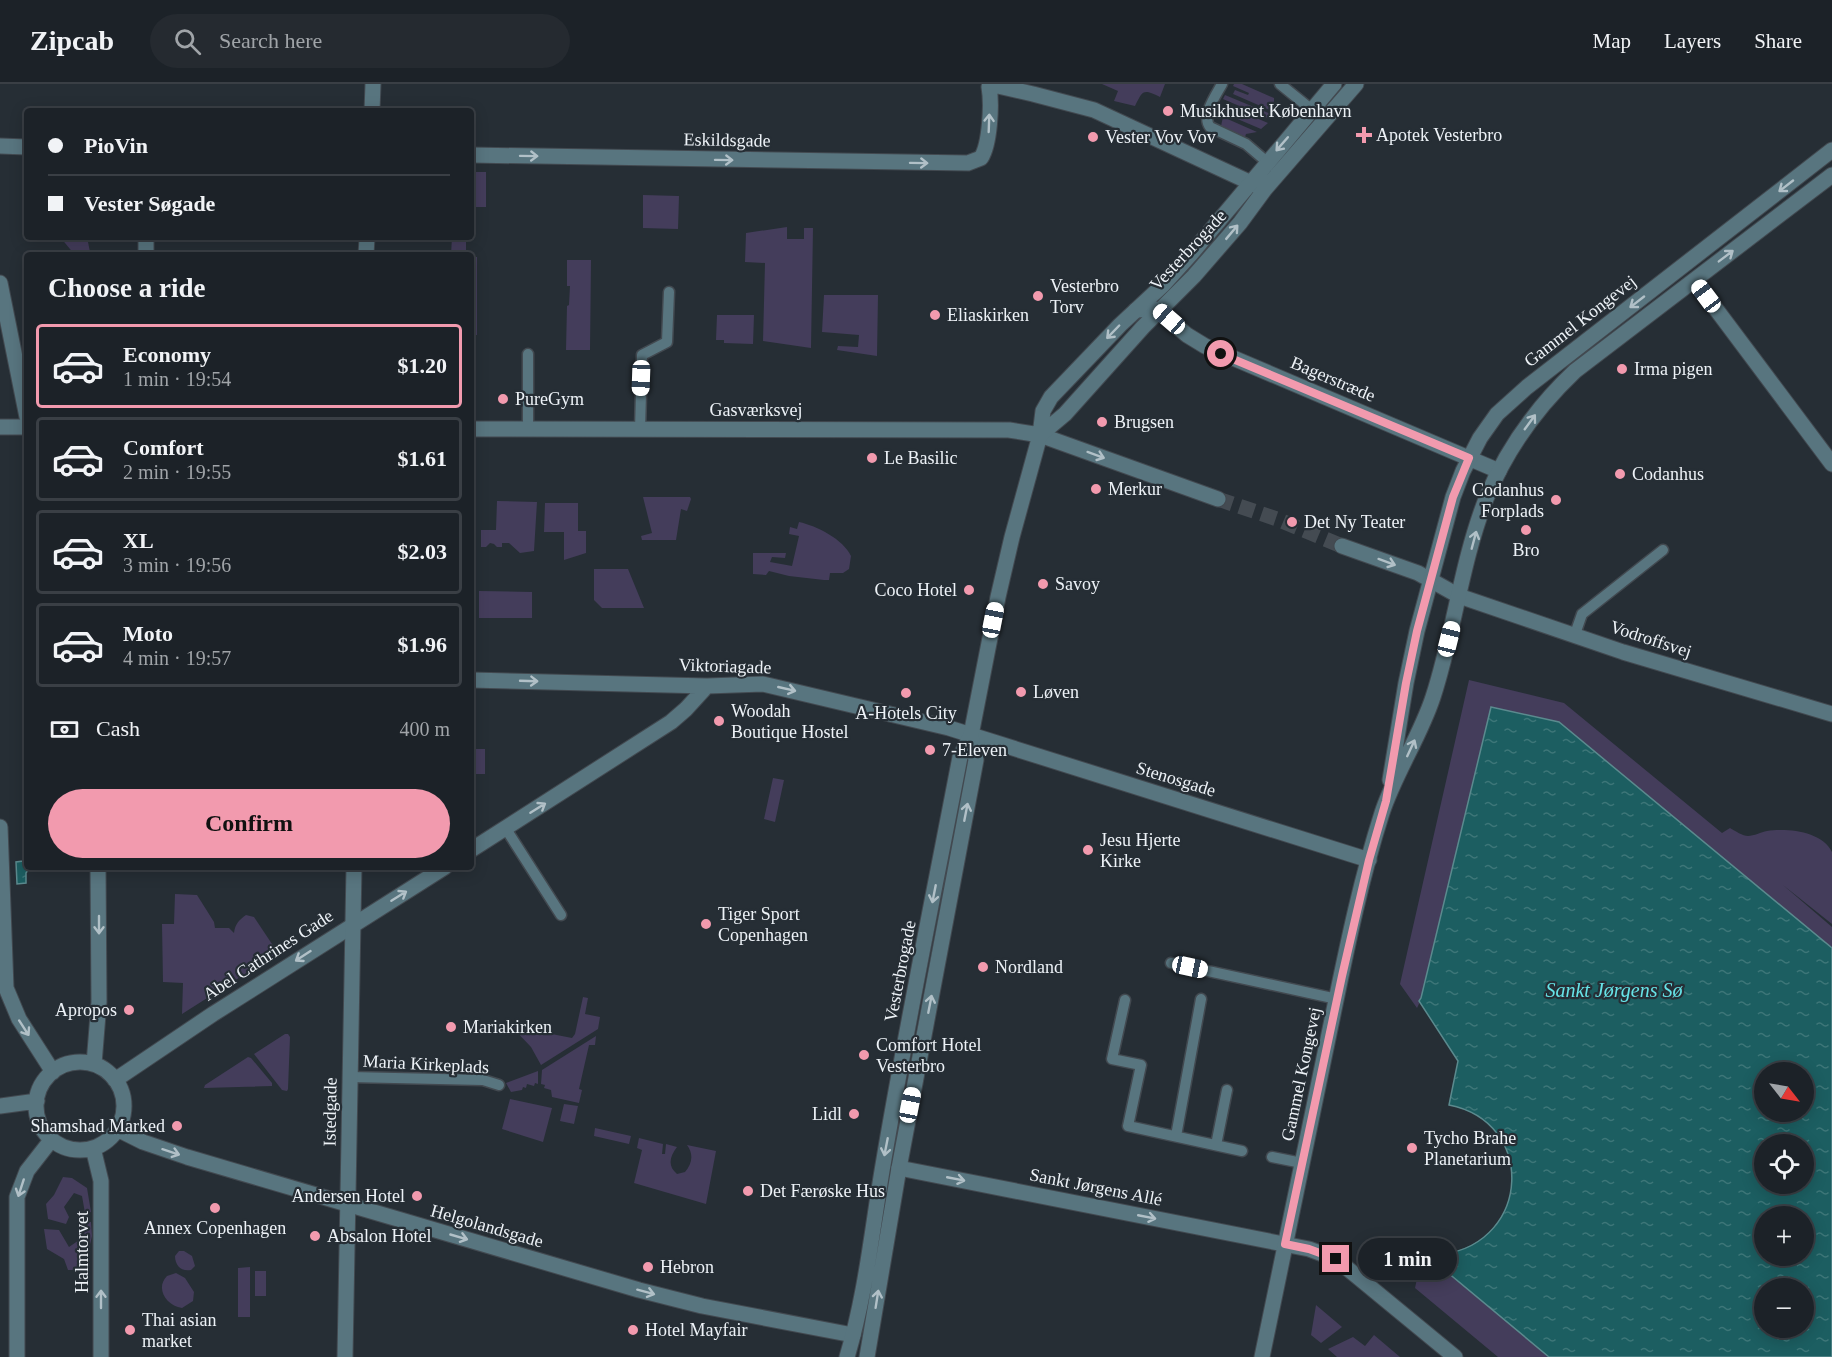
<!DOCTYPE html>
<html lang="en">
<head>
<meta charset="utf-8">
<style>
  body { margin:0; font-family:Georgia,serif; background:#252a30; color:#f1f3f6; height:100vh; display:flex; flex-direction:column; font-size:22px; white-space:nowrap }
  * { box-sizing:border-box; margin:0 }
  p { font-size:20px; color:#a0a4a8 }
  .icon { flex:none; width:33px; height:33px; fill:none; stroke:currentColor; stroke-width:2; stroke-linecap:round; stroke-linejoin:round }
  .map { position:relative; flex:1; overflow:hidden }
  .sheet { position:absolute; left:24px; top:168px; width:450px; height:618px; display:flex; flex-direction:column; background:#1c2228; border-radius:6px; box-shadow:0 3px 15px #0003,0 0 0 2px #3a3f45 }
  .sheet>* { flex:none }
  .banner { position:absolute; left:24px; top:24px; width:450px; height:132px; border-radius:6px; box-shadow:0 3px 15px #0003,0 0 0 2px #3a3f45; display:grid; align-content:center; height:132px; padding:0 24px; background:#1c2228 }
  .needle { width:39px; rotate:121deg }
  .buttons { position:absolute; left:1754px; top:978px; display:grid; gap:12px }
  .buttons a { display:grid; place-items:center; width:60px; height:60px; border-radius:50%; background:#1c2228; box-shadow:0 3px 15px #0003,0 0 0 2px #3a3f45; font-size:30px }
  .end { position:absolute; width:27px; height:27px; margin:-14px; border:8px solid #f29aae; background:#111; box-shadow:0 0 0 3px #111 }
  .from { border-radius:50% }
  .bubble { position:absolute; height:42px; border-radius:21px; background:#1c2228; box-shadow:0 3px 15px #0003,0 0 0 2px #3a3f45; font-size:20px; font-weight:700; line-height:42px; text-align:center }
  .car { position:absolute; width:18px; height:36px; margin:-18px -9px; border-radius:8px; box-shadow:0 0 4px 2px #0007; background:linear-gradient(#fff 24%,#345 0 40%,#fff 0 76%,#345 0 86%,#fff 0) }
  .banner b { display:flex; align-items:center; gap:21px; height:57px; font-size:22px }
  .banner b+b { border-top:2px solid #3a3f45 }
  .banner i { width:15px; height:15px; background:#f1f3f6 }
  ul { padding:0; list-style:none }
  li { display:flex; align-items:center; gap:18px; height:84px; margin:0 12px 9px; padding:0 12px; border:3px solid #3a3f45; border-radius:6px }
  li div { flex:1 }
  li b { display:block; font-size:22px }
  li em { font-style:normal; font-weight:700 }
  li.selected { border-color:#f29aae }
  li>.icon { width:54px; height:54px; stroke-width:1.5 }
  h2 { padding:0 24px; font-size:27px; line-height:72px }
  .pay { display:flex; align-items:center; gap:15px; height:66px; padding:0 24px; font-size:22px }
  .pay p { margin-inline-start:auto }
  .button { display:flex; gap:12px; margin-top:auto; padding:12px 24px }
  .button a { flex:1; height:69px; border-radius:36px; background:#f29aae; color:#111; font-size:24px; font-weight:700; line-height:69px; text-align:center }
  header { display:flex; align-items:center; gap:36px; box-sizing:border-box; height:84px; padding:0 30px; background:#1c2228; border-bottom:2px solid #3a3f45 }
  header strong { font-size:28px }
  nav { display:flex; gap:33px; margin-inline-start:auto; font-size:21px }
  .search { width:420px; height:54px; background:#252a30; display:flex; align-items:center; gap:15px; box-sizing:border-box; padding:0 21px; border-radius:33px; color:#a0a4a8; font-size:22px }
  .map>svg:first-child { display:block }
  .green { fill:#443d5b }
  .water { fill:url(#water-ripples); stroke:#5b8a8e; stroke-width:1.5; fill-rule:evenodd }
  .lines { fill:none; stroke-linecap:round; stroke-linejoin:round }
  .minor-tunnel { stroke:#444b52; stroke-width:15; stroke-dasharray:15 8; stroke-linecap:butt }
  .service-casing { stroke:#424950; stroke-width:13 }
  .minor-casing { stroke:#424950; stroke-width:17 }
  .tertiary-casing { stroke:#424950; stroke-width:17 }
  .service { stroke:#58757f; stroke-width:10 }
  .minor { stroke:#58757f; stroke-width:15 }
  .tertiary { stroke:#58757f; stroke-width:15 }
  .oneway { stroke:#b1c0c7 }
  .route { stroke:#f29aae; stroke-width:8 }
  .poi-dot { fill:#f29aae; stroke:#262e35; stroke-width:2 }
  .labels { text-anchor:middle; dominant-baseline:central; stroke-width:4.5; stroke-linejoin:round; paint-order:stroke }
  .poi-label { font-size:18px; fill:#edf2f7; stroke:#262e35; text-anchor:start }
  .street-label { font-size:18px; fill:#edf2f7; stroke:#262e35 }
  .water-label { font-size:20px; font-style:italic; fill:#66e3e7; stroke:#262e35 }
</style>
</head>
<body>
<header>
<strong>Zipcab</strong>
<div class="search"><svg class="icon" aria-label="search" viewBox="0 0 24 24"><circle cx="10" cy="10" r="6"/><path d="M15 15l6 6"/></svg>Search here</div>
<nav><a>Map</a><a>Layers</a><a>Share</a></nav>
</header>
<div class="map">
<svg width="1832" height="1273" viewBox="0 0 1832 1273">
  <defs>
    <pattern id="water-ripples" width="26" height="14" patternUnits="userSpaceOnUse" patternTransform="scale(1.5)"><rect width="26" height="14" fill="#1c5e61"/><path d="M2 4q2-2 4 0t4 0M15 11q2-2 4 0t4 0" fill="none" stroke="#3d7678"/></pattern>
  </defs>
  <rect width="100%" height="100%" fill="#262e35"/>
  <path class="green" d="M1102,0H1165L1160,13C1143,5 1143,6 1135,22L1114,17L1118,7Z
    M1234,0H1242L1274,14V28L1233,10L1235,6L1248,11L1249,9L1233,2Z
    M1225,11L1273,31L1270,35L1223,15Z
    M1228,22L1268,39L1261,45L1221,28L1222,24L1227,25Z
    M1223,33L1257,48L1246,50L1245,53L1221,42Z
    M471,88H486V123H471Z
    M643,111L679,112L678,145L643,144Z
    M787,143V155H804V144H813L811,264L763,257L765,179L745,178L746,149Z
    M60,153H87L90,168L86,171H75Z
    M452,153L466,154V171H451Z
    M471,173H477V251H471Z
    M567,176H591L590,266H566L567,222L569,221L570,202H567Z
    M824,211H878L877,272L837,266L838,262L858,263L859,251L822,248Z
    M717,231H754L753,260L724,259V256H716Z
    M643,413H690L691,415L687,427L681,425L676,456H642L641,452L652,449Z
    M497,417L537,418L534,467L520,469L509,459H502V463H497L494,460L490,459L486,463H481V446H496Z
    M545,419H578V447H586V469L564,476V448H544Z
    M799,438C817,442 843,455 851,472L849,485L843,489H830L829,496H824L789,492L769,487L766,491L753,490V469H786L785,474L772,473L770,478L792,482L799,452L789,450L790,443L797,445Z
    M594,485H628L644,524H602L594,516Z
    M479,507L532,508V534H479Z
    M1469,596L1564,619L1722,749L1730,744C1735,747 1743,752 1748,752C1754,752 1761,748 1767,747C1787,744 1822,747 1832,768V840L1783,801L1832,843V864L1559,638H1554L1417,924L1400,900Z
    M471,665H485V690H471Z
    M773,694L784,696L775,738L764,735Z
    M175,810L197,811L214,838L215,844H229L234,849C235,840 239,836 246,831L254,833L278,869L182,930L183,899L163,898L162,840H174Z
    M583,913L588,914L585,930L600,933L598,945L541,981L531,963L511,942L572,954L575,950Z
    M285,950H288L290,953L288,1005L287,1007L282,1006L254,970Z
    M596,952L595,961H589L579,1005L582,1006L579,1019L552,1013L551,1006L544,1004L545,1001L541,1000L542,986Z
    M248,973L251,974L272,999V1002L204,1004L205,1001Z
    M538,987V1000L535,999L534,1002L527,1000L526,1004L523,1003L522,1006L511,1008L506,999Z
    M510,1015L552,1024L543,1058L502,1045Z
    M564,1020L578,1022L574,1040L560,1037Z
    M595,1044L631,1052L629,1060L594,1052Z
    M639,1054L663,1060L662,1070H665L666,1060L677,1063C670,1072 667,1082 677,1090L685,1088C692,1080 694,1070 687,1061L716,1067L706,1120L634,1099L642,1066L637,1064Z
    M63,1093L72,1094L87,1104L91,1128L85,1129L82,1112L74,1109L64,1123L69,1133L66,1140L48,1135L46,1120L54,1111Z
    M82,1138H91L92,1152L84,1186H68L64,1175L47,1165L44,1145L59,1146L69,1163L85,1152Z
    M179,1167H184L192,1172L195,1182L191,1186C181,1188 175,1181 175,1172Z
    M250,1183V1233H238V1184Z
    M1441,1183L1549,1273H1498L1415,1204L1418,1190Z
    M255,1187H266V1212H255Z
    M176,1189L185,1194L194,1208L193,1217L182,1224C166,1222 155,1204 167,1192Z
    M1316,1221L1342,1243L1321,1259L1311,1251Z
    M1374,1251L1400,1273H1337L1328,1265L1353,1253L1365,1262Z"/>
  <path class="water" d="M1491,623L1559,638L1832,864V1273H1549L1441,1183L1444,1170C1531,1157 1536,1038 1449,1021L1458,977L1419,917L1421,914ZM1764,988H1803V1028H1764ZM1764,1060H1803V1100H1764ZM1764,1132H1803V1172H1764ZM1764,1204H1803V1244H1764Z
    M24,729L27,730V783H30L26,789V799L17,800L16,778L23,777L27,772Z"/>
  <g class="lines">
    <path class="minor-tunnel" d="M1218,415L1277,435L1342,462"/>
    <defs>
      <path id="service" d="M1222,0C1216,11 1201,32 1210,43L1246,60L1267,78
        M1280,0L1312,26
        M528,345V270
        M640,346L642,271L667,258L669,208
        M1575,550L1582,530L1663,466
        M506,745L561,831
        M1171,879L1337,915
        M1125,916L1112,975L1141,981L1128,1042L1242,1067
        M350,993L483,996L499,1001
        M1176,1052L1201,915
        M1216,1061L1227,1006
        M1272,1073L1302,1079"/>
      <path id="minor" d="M989,3L998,2L1033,10L1094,26L1262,104
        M0,62L27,63
        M471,71L968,79L981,74C990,60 992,20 989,3
        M146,171V153
        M1695,197L1832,380
        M0,199L27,333
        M1136,226L1156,225L1187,251L1205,262L1499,387
        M1040,351L1218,415
        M1342,462L1418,489L1459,512L1623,568L1832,630
        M471,596L707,602L763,600L949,644L1369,776
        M0,743L6,904L19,935L53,988
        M471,766L671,638L686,625L707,602
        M36 1022a44 44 0 1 1 88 0a44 44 0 1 1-88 0Z
        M94,980L99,918L98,783
        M115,996L213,930L445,783
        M0,1022L37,1017
        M117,1045L143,1058L187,1073L639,1206L702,1222L853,1251
        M93,1064L101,1097V1273
        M899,1084L1309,1165L1336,1175L1455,1273
        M17,1273V1113L27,1087L52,1055"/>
      <path id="tertiary" d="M372,27L373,0
        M366,171L367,153
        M0,343H27
        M471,345L1009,346L1040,351
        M1040,351L1065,330L1143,243L1194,192L1240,139L1265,105L1356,0
        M1390,696L1406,599L1417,547L1453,413L1463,387L1480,354L1497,330L1527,303L1832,66
        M345,1273L354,783
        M847,1273C866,1210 872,1145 883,1081C906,944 934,809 960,673L971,651L998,513L1012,453L1040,351L1043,327L1051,313L1120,241L1163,201L1191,170L1334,0
        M867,1273L899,1084L976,676L971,651
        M1262,1273C1283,1172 1304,1071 1325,969C1342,889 1357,807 1382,729C1395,689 1420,653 1433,613C1454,549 1461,479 1486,415C1506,366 1537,323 1575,287L1832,91"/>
    </defs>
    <use href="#service" class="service-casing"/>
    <use href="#minor" class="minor-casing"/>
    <use href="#tertiary" class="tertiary-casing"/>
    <use href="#service" class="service"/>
    <use href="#minor" class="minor"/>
    <use href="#tertiary" class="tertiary"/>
  </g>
  <defs><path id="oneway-shaft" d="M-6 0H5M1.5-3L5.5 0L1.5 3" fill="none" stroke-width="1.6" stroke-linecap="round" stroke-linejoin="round" transform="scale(1.5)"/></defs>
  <g class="oneway">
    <use href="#oneway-shaft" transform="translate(989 39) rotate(-88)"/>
    <use href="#oneway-shaft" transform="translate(1282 60) rotate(131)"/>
    <use href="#oneway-shaft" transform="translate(529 72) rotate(1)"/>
    <use href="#oneway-shaft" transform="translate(724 76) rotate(1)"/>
    <use href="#oneway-shaft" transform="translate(919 79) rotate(1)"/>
    <use href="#oneway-shaft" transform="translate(1786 102) rotate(142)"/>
    <use href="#oneway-shaft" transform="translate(1232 148) rotate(-50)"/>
    <use href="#oneway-shaft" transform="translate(1726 172) rotate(-37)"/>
    <use href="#oneway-shaft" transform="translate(1637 218) rotate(142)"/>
    <use href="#oneway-shaft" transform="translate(1113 248) rotate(134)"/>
    <use href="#oneway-shaft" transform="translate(1530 338) rotate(-54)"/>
    <use href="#oneway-shaft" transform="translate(1096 371) rotate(20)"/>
    <use href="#oneway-shaft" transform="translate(1474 456) rotate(-75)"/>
    <use href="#oneway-shaft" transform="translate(1387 478) rotate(20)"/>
    <use href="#oneway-shaft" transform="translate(529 597) rotate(2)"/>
    <use href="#oneway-shaft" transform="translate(787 605) rotate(13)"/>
    <use href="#oneway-shaft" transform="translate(1411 664) rotate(-65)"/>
    <use href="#oneway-shaft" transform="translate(538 724) rotate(-32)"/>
    <use href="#oneway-shaft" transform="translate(966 728) rotate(-79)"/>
    <use href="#oneway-shaft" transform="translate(934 810) rotate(101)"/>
    <use href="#oneway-shaft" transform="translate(399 812) rotate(-32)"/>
    <use href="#oneway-shaft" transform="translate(99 841) rotate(90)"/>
    <use href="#oneway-shaft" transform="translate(303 872) rotate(147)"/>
    <use href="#oneway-shaft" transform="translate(930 920) rotate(-79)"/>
    <use href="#oneway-shaft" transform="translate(24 944) rotate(57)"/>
    <use href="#oneway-shaft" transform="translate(886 1063) rotate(101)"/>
    <use href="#oneway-shaft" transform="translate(171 1068) rotate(18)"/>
    <use href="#oneway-shaft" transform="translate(956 1095) rotate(11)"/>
    <use href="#oneway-shaft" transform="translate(21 1104) rotate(108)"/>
    <use href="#oneway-shaft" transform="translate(1147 1133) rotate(11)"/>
    <use href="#oneway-shaft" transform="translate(459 1153) rotate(16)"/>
    <use href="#oneway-shaft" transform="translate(646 1208) rotate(15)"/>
    <use href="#oneway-shaft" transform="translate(101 1215) rotate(-90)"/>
    <use href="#oneway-shaft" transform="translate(877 1215) rotate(-81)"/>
  </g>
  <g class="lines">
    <path class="route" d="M1221,270L1469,374L1453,413L1417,547L1406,599L1386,717L1369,776L1342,892L1285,1160L1309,1165L1336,1175"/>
  </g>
  <g class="poi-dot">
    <circle cx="1168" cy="27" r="6"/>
    <path d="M1361 42h6v6h6v6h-6v6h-6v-6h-6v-6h6z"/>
    <circle cx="1093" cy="53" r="6"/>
    <circle cx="1038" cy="212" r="6"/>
    <circle cx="935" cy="231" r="6"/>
    <circle cx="1622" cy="285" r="6"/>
    <circle cx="503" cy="315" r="6"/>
    <circle cx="1102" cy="338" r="6"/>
    <circle cx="872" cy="374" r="6"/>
    <circle cx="1620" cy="390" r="6"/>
    <circle cx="1096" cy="405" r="6"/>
    <circle cx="1556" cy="416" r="6"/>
    <circle cx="1292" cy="438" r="6"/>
    <circle cx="1526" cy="446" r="6"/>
    <circle cx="1043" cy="500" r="6"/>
    <circle cx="969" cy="506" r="6"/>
    <circle cx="1021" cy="608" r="6"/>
    <circle cx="906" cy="609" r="6"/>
    <circle cx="719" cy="637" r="6"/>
    <circle cx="930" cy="666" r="6"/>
    <circle cx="1088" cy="766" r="6"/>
    <circle cx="706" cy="840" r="6"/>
    <circle cx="983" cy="883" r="6"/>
    <circle cx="129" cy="926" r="6"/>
    <circle cx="451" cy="943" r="6"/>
    <circle cx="864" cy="971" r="6"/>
    <circle cx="854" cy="1030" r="6"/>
    <circle cx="177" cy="1042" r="6"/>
    <circle cx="1412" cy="1064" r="6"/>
    <circle cx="748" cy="1107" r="6"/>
    <circle cx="417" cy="1112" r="6"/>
    <circle cx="215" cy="1124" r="6"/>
    <circle cx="315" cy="1152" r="6"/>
    <circle cx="648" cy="1183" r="6"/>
    <circle cx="130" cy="1246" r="6"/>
    <circle cx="633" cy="1246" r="6"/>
  </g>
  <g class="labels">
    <g class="poi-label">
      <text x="1180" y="27">Musikhuset København</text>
      <text x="1376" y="51">Apotek Vesterbro</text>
      <text x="1105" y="53">Vester Vov Vov</text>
      <text x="1050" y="202">Vesterbro<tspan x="1050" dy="21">Torv</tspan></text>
      <text x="947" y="231">Eliaskirken</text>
      <text x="1634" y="285">Irma pigen</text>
      <text x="515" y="315">PureGym</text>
      <text x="1114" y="338">Brugsen</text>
      <text x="884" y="374">Le Basilic</text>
      <text x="1632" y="390">Codanhus</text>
      <text x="1108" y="405">Merkur</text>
      <text x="1544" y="406" text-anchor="end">Codanhus<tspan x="1544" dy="21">Forplads</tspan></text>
      <text x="1304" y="438">Det Ny Teater</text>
      <text x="1526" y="466" text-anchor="middle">Bro</text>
      <text x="1055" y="500">Savoy</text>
      <text x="957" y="506" text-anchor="end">Coco Hotel</text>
      <text x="1033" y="608">Løven</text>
      <text x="731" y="627">Woodah<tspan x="731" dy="21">Boutique Hostel</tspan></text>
      <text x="906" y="629" text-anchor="middle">A-Hotels City</text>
      <text x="942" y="666">7-Eleven</text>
      <text x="1100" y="756">Jesu Hjerte<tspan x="1100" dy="21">Kirke</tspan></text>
      <text x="718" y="830">Tiger Sport<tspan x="718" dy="21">Copenhagen</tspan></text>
      <text x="995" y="883">Nordland</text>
      <text x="117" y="926" text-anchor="end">Apropos</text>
      <text x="463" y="943">Mariakirken</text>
      <text x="876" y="961">Comfort Hotel<tspan x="876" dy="21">Vesterbro</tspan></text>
      <text x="842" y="1030" text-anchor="end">Lidl</text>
      <text x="165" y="1042" text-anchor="end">Shamshad Marked</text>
      <text x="1424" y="1054">Tycho Brahe<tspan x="1424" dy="21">Planetarium</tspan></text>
      <text x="760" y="1107">Det Færøske Hus</text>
      <text x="405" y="1112" text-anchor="end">Andersen Hotel</text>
      <text x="215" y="1144" text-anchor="middle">Annex Copenhagen</text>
      <text x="327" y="1152">Absalon Hotel</text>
      <text x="660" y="1183">Hebron</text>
      <text x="142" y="1236">Thai asian<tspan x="142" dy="21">market</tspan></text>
      <text x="645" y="1246">Hotel Mayfair</text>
    </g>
    <g class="street-label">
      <text transform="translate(727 56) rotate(1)">Eskildsgade</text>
      <text transform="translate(1188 166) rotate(-47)">Vesterbrogade</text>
      <text transform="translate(1580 237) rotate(-38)">Gammel Kongevej</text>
      <text transform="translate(1333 295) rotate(23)">Bagerstræde</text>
      <text x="756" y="326">Gasværksvej</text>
      <text transform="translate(1651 555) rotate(18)">Vodroffsvej</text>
      <text transform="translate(725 582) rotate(2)">Viktoriagade</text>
      <text transform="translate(1176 695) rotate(17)">Stenosgade</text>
      <text transform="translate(268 871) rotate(-33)">Abel Cathrines Gade</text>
      <text transform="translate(900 887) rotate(-79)">Vesterbrogade</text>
      <text transform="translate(426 980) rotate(3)">Maria Kirkeplads</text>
      <text transform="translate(1301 990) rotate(-78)">Gammel Kongevej</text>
      <text transform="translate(330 1028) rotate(-89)">Istedgade</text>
      <text transform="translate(1096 1103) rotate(11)">Sankt Jørgens Allé</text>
      <text transform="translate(487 1142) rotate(16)">Helgolandsgade</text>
      <text transform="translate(82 1168) rotate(-90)">Halmtorvet</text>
    </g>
    <g class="water-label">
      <text x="1614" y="906">Sankt Jørgens Sø</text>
    </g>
  </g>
</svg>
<div class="buttons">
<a><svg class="needle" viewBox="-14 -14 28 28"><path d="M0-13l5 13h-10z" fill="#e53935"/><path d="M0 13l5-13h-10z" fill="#a0a4a8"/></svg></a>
<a><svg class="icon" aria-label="locate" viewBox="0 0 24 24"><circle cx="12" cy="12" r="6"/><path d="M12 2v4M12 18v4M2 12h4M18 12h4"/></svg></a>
<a>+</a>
<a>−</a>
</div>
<i class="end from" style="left:1221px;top:270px"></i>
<i class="end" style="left:1336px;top:1175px"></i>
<div class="bubble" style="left:1358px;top:1154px;width:99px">1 min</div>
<i class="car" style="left:1706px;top:212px;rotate:323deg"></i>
<i class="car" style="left:1169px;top:235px;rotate:311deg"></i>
<i class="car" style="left:641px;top:294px;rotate:182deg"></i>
<i class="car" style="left:993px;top:536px;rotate:11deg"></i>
<i class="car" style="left:1449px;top:555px;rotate:14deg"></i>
<i class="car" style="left:1190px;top:883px;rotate:102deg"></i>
<i class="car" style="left:910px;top:1021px;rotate:11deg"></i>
<div class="banner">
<b><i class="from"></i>PioVin</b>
<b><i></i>Vester Søgade</b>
</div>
<section class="sheet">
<h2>Choose a ride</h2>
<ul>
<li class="selected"><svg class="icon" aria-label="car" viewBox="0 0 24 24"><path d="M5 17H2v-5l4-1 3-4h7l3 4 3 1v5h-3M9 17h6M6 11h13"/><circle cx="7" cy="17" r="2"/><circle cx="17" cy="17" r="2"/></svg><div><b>Economy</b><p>1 min · 19:54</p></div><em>$1.20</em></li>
<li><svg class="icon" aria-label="car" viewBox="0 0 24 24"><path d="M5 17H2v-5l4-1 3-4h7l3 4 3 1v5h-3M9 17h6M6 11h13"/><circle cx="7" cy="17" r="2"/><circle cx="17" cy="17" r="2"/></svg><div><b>Comfort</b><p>2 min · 19:55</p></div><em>$1.61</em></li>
<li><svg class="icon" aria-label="car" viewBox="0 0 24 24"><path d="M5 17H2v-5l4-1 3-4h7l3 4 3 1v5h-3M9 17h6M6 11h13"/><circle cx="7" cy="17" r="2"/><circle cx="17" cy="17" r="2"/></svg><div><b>XL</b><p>3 min · 19:56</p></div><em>$2.03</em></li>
<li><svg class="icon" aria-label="car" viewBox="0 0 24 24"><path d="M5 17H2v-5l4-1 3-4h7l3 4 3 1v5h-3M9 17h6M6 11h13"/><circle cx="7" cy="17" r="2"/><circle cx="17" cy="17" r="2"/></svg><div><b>Moto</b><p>4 min · 19:57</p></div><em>$1.96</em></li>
</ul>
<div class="pay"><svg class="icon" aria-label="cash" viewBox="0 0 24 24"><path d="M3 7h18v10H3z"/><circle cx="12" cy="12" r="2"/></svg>Cash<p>400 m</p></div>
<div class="button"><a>Confirm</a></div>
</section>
</div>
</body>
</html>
